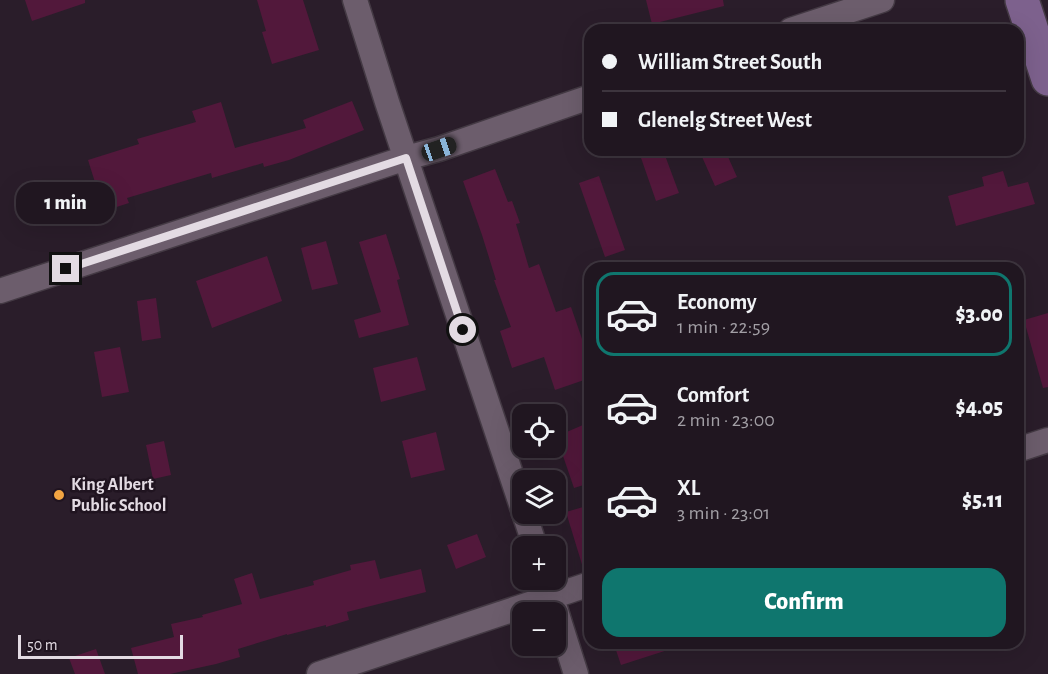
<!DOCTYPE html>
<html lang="en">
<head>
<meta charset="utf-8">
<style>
  body { margin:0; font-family:"Alegreya Sans",sans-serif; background:#281f29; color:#f1f3f6; height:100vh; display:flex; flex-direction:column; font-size:22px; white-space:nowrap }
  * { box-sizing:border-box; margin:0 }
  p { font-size:20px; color:#a29fa5 }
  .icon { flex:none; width:33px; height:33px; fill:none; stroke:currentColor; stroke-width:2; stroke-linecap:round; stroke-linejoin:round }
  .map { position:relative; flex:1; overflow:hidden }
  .sheet { position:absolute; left:584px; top:262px; width:440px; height:387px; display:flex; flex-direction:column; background:#201620; border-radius:18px; box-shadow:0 6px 24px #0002,0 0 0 2px #3d353e }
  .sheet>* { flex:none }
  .top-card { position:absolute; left:584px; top:24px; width:440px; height:132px; border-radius:18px; box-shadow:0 6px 24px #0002,0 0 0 2px #3d353e; display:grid; align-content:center; height:132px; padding:0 18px; background:#201620 }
  .controls { position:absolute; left:512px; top:404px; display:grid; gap:12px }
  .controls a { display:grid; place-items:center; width:54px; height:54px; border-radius:12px; background:#201620; box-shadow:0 6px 24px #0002,0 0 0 2px #3d353e; font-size:30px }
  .scale { position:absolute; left:18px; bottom:15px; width:165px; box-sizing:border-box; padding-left:6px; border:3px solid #e3dbe3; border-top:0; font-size:16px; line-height:21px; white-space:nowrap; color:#e3dbe3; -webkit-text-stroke:4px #201420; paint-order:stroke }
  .end { position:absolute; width:27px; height:27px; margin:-14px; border:8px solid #e3dbe3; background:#111; box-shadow:0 0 0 3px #111 }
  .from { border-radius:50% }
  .bubble { position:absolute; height:42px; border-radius:18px; background:#201620; box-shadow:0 6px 24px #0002,0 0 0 2px #3d353e; font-size:20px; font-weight:800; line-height:42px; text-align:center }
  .car { position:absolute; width:18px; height:36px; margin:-18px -9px; border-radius:8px; box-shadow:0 0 4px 2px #0007; background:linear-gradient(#222 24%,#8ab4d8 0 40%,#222 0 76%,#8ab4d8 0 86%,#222 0) }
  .top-card b { display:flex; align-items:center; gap:21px; height:57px; font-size:22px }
  .top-card b+b { border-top:2px solid #3d353e }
  .top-card i { width:15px; height:15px; background:#f1f3f6 }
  ul { padding:10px 0 0; list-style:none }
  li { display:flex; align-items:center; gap:18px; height:84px; margin:0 12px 9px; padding:0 6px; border:3px solid transparent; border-radius:18px }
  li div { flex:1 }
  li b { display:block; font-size:22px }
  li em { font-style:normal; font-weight:800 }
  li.on { border-color:#0f766e }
  li>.icon { width:54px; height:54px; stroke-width:1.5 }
  .primary-button { display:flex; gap:12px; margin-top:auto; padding:12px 18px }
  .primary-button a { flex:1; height:69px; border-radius:18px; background:#0f766e; color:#fff; font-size:24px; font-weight:800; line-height:69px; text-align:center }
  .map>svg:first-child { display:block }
  .building { fill:#52183b }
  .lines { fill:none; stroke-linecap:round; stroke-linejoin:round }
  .minor-casing { stroke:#443a44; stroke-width:27 }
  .secondary-casing { stroke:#443a44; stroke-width:36 }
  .minor { stroke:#6c5d6c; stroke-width:24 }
  .secondary { stroke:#7d618d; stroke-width:33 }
  .route { stroke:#e3dbe3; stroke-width:8 }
  .poi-dot { fill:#f2a542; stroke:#201420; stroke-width:2 }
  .labels { text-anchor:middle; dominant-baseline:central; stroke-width:5; stroke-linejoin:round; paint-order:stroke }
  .poi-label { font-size:18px; font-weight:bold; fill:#e3dbe3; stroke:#201420; text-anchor:start }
</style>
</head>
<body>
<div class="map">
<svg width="1048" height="674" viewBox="0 0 1048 674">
  <rect width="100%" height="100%" fill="#2a1d2a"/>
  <path class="building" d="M25,0H85V3L32,21Z
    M257,0H303L319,50L272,64L262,32L266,31Z
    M646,0H723L724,6L652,24Z
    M352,101L364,130L289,160L264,167L263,163L212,178L211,173L127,198L129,203L104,211L88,160L139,144L137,139L196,122L192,111L221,102L235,148L306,128L303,120Z
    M653,150H663L679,193L656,201L640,155Z
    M699,150H725L737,177L715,186Z
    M495,169L508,202L512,201L520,223L516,224L529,268L539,264L556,312L571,307L590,362V378L555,390L544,357L512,368L500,331L511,327L494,280H496L482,235L463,181Z
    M1003,171L1008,187L1028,182L1035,204L956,226L948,196L984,186L982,177Z
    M599,176L625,250L605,257L579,183Z
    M386,234L400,279L397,280L409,325L359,338L354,320L381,312L359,242Z
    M326,241L338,284L312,290L301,248Z
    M267,256L282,301L212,328L196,281Z
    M156,298L161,338L142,341L137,301Z
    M1048,313V387L1043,388L1024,320Z
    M120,347L129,392L102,397L94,352Z
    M417,357L426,390L381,402L373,368Z
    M590,422V483L574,488L563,456L555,460V437Z
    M436,432L445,470L411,478L402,441Z
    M164,441L171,475L153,479L146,445Z
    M590,505V570L584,571L566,512Z
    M477,534L486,557L456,569L447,545Z
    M375,560L380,579L421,569L426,592L347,612L349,620L326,627V625L287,635V634L238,649L240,657L216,664L170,674H138L131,648L174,637L171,624L203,617L202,615L242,604L234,579L252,573L260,599L314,585L313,581L351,570L350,565Z
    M614,644H677V647L621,665Z
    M96,649L105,674H75L69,658Z"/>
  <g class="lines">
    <defs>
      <path id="minor" d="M355,0L387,102L522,507
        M791,30L882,0
        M0,291L406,158L439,149L590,97
        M1017,450L1048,440
        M524,513L535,546
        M546,579L576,674
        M319,674L590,584"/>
      <path id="secondary" d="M1022,0L1048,79"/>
    </defs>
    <use href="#minor" class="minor-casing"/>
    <use href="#secondary" class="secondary-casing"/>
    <use href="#minor" class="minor"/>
    <use href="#secondary" class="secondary"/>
  </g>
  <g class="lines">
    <path class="route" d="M66,269L406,158L463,330"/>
  </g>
  <circle class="poi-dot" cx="59" cy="495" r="6"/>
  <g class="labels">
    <g class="poi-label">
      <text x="71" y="485">King Albert<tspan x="71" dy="21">Public School</tspan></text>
    </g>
  </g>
</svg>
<div class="controls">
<a><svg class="icon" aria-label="locate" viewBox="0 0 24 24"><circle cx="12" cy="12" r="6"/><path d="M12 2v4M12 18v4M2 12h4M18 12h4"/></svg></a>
<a><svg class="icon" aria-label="layers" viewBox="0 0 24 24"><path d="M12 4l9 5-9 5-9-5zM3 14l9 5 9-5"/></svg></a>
<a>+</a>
<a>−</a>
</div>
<div class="scale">50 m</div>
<i class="end from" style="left:463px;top:330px"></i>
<i class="end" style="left:66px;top:269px"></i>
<div class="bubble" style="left:16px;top:182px;width:99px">1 min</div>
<i class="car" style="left:439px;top:149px;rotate:71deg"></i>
<div class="top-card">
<b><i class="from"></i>William Street South</b>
<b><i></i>Glenelg Street West</b>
</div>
<section class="sheet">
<ul>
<li class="on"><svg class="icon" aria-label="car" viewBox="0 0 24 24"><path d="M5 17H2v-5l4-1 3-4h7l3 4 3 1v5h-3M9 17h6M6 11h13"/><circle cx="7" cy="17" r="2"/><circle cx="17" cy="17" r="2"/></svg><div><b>Economy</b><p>1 min · 22:59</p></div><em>$3.00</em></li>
<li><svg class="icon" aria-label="car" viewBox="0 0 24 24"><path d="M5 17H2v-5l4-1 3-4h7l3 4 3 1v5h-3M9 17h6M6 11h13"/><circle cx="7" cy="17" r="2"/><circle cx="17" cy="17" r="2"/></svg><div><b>Comfort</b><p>2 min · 23:00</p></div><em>$4.05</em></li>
<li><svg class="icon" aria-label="car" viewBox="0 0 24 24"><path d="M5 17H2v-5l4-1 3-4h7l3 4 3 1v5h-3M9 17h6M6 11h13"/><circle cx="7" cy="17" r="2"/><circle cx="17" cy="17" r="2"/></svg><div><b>XL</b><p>3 min · 23:01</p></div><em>$5.11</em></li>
</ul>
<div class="primary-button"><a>Confirm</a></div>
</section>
</div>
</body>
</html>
